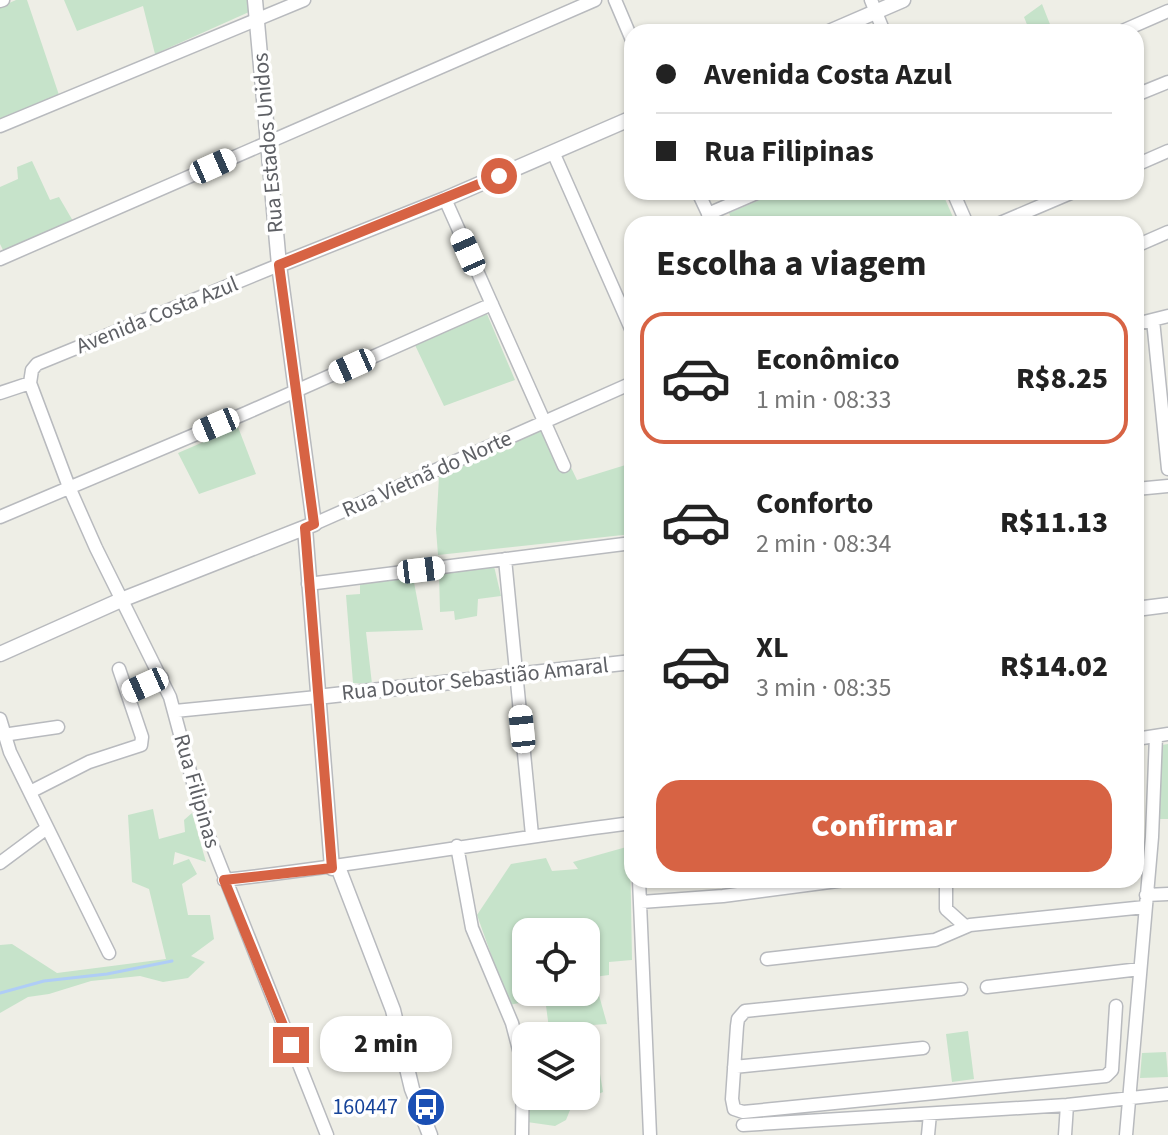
<!DOCTYPE html>
<html lang="pt">
<head>
<meta charset="utf-8">
<style>
  body { margin:0; font-family:"Source Sans 3",sans-serif; background:#f6f6f6; color:#222; height:100vh; display:flex; flex-direction:column; font-size:30px; white-space:nowrap }
  * { box-sizing:border-box; margin:0 }
  p { font-size:26px; color:#767676 }
  .icon { flex:none; width:44px; height:44px; fill:none; stroke:currentColor; stroke-width:2; stroke-linecap:round; stroke-linejoin:round }
  .map { position:relative; flex:1; overflow:hidden }
  .side { position:absolute; left:624px; top:216px; width:520px; height:672px; display:flex; flex-direction:column; background:#fff; border-radius:24px; box-shadow:0 2px 6px #0004 }
  .side>* { flex:none }
  .guide { position:absolute; left:624px; top:24px; width:520px; height:176px; border-radius:24px; box-shadow:0 2px 6px #0004; display:grid; align-content:center; height:176px; padding:0 32px; background:#fff }
  .buttons { position:absolute; left:512px; top:918px; display:grid; gap:16px }
  .buttons a { display:grid; place-items:center; width:88px; height:88px; border-radius:16px; background:#fff; box-shadow:0 2px 6px #0004; font-size:40px }
  .end { position:absolute; width:36px; height:36px; margin:-18px; border:10px solid #d76344; background:#fff; box-shadow:0 0 0 4px #fff }
  .from { border-radius:50% }
  .bubble { position:absolute; height:56px; border-radius:24px; background:#fff; box-shadow:0 2px 6px #0004; font-size:26px; font-weight:800; line-height:56px; text-align:center }
  .car { position:absolute; width:24px; height:48px; margin:-24px -12px; border-radius:10px; box-shadow:0 0 6px 2px #0007; background:linear-gradient(#fff 24%,#345 0 40%,#fff 0 76%,#345 0 86%,#fff 0) }
  .guide b { display:flex; align-items:center; gap:28px; height:76px; font-size:30px }
  .guide b+b { border-top:2px solid #e0e0e0 }
  .guide i { width:20px; height:20px; background:#222 }
  ul { padding:0; list-style:none }
  li { display:flex; align-items:center; gap:24px; height:132px; margin:0 16px 12px; padding:0 16px; border:4px solid transparent; border-radius:24px }
  li div { flex:1 }
  li b { display:block; font-size:30px }
  li em { font-style:normal; font-weight:800 }
  li.active { border-color:#d76344 }
  li>.icon { width:72px; height:72px; stroke-width:1.5 }
  h2 { padding:0 32px; font-size:36px; line-height:96px }
  .action { display:flex; gap:16px; margin-top:auto; padding:16px 32px }
  .action a { flex:1; height:92px; border-radius:24px; background:#d76344; color:#fff; font-size:32px; font-weight:800; line-height:92px; text-align:center }
  .map>svg:first-child { display:block }
  .green { fill:#c6e3ca }
  .lines { fill:none; stroke-linecap:round; stroke-linejoin:round }
  .stream { stroke:#afcdf6; stroke-width:3 }
  .minor-casing { stroke:#b8babe; stroke-width:15 }
  .tertiary-casing { stroke:#b8babe; stroke-width:17 }
  .minor { stroke:#fff; stroke-width:12 }
  .tertiary { stroke:#fff; stroke-width:14 }
  .route { stroke:#d76344; stroke-width:10 }
  .labels { text-anchor:middle; dominant-baseline:central; stroke-width:7; stroke-linejoin:round; paint-order:stroke }
  .street-label { font-size:22px; fill:#5e6065; stroke:#fff }
  .transit-label { font-size:22px; fill:#164399; stroke:#fff; text-anchor:end }
</style>
</head>
<body>
<div class="map">
<svg width="1168" height="1135" viewBox="0 0 1168 1135">
  <rect width="100%" height="100%" fill="#eeeee6"/>
  <path class="green" d="M16,0H27L59,95L0,119V7Z
    M64,0H248L249,12L155,54L143,6L77,31Z
    M1042,4L1053,32H1030L1024,17Z
    M32,161L50,200L59,197L73,221L4,252L0,244V187L18,179L17,167Z
    M778,192H942L956,224H733L729,213Z
    M487,314L515,380L444,406L415,345Z
    M551,426L577,480L632,463V534L438,555L436,529L439,477Z
    M238,427L256,474L199,494L178,453Z
    M494,566L501,596L478,599L477,616L455,620L454,611L440,612L439,573Z
    M413,577L423,630L366,632L372,684L353,683L346,595L360,594V584Z
    M1168,744V819H1158L1162,745Z
    M153,809L159,839L185,832L184,820L192,813L206,862L175,852L173,865L189,859L197,874L182,884L188,915H210L214,939L191,956L205,962L188,978L163,982L140,976L91,981L49,994L28,997L0,1013V945L12,944L57,973L166,959L149,889L132,882L128,815Z
    M630,846L632,960L609,962V975L586,978V932H526V992H586V989L597,988L607,1024L592,1025L603,1092L572,1105L566,1120L555,1126L527,1122L530,1096H586V1036H550L545,998L509,1005L477,915L511,864L546,858L552,871L578,869L573,862Z
    M968,1031L974,1079L952,1082L946,1034Z
    M1166,1052L1168,1077L1140,1078L1142,1053Z"/>
  <g class="lines">
    <path class="stream" d="M0,993L44,981L107,974L172,961"/>
    <defs>
      <path id="minor" d="M615,0L632,40
        M871,0L884,32
        M0,1L3,0
        M1120,32L1168,11
        M1136,95L1168,82
        M0,126L304,0
        M553,152L632,331
        M1136,165L1168,151
        M698,192L713,224
        M953,192L967,224
        M445,199L564,466
        M708,214L759,192
        M998,224L1073,192
        M1136,246L1168,232
        M0,259L595,0
        M279,265L37,364L32,370L30,383L69,487L96,548L170,697L205,827L327,1135
        M1153,320L1168,469
        M1136,324L1168,316
        M0,393L30,383
        M1136,489L1168,486
        M0,517L246,413L492,304
        M314,524L632,383
        M505,559L532,835
        M308,584L632,543
        M128,692L162,678
        M175,711L317,697
        M0,719L10,752L109,953
        M3,735L58,727
        M1136,739L1168,734
        M30,792L89,762L141,745L142,737L119,669
        M457,846L472,928L512,1023L523,1065L522,1135
        M0,863L47,828
        M224,880C361,865 496,840 632,823
        M639,880L650,1135
        M946,880V909L965,926
        M1146,895L1168,894
        M641,902L723,896L845,880
        M767,959L935,940L970,925L1145,907
        M987,987L1140,969
        M961,989L745,1011L738,1019L737,1026L732,1099L734,1109L743,1112L1106,1076L1112,1070L1116,1006
        M734,1067L923,1048
        M743,1125L1067,1105L1168,1094
        M928,1135L930,1114
        M1065,1135L1067,1105
        M1126,1135L1152,837L1156,736"/>
      <path id="tertiary" d="M829,32L903,0
        M279,265L445,199L632,118
        M305,528L332,868
        M1136,609L1168,605
        M0,654L121,600L314,524L279,265L255,0
        M317,697L632,662
        M338,867L393,1010L412,1089L430,1135"/>
    </defs>
    <use href="#minor" class="minor-casing"/>
    <use href="#tertiary" class="tertiary-casing"/>
    <use href="#minor" class="minor"/>
    <use href="#tertiary" class="tertiary"/>
  </g>
  <g class="lines">
    <path class="route" d="M291,1045L224,880L332,868L305,528L314,524L279,265L499,176"/>
  </g>
  <defs>
    <symbol id="bus-disc" viewBox="-11 -11 22 22"><circle r="9.5" fill="#1a4fb4" stroke="#fff"/><path d="M-5-6H5V4H4V6H2V4H-2V6H-4V4H-5ZM-3.5-4V0h7V-4ZM-3.5 1.2v1.5H-2V1.2ZM2 1.2v1.5H3.5V1.2Z" fill="#fff"/></symbol>
  </defs>
  <g fill-rule="evenodd">
    <use href="#bus-disc" x="404" y="1085" width="44" height="44"/>
  </g>
  <g class="labels">
    <g class="street-label">
      <text transform="translate(268 143) rotate(-95)">Rua Estados Unidos</text>
      <text transform="translate(157 315) rotate(-22)">Avenida Costa Azul</text>
      <text transform="translate(427 474) rotate(-24)">Rua Vietnã do Norte</text>
      <text transform="translate(475 679) rotate(-6)">Rua Doutor Sebastião Amaral</text>
      <text transform="translate(197 791) rotate(74)">Rua Filipinas</text>
    </g>
    <g class="transit-label">
      <text x="398" y="1107">160447</text>
    </g>
  </g>
</svg>
<div class="buttons">
<a><svg class="icon" aria-label="locate" viewBox="0 0 24 24"><circle cx="12" cy="12" r="6"/><path d="M12 2v4M12 18v4M2 12h4M18 12h4"/></svg></a>
<a><svg class="icon" aria-label="layers" viewBox="0 0 24 24"><path d="M12 4l9 5-9 5-9-5zM3 14l9 5 9-5"/></svg></a>
</div>
<i class="end from" style="left:499px;top:176px"></i>
<i class="end" style="left:291px;top:1045px"></i>
<div class="bubble" style="left:320px;top:1016px;width:132px">2 min</div>
<i class="car" style="left:213px;top:166px;rotate:66deg"></i>
<i class="car" style="left:468px;top:252px;rotate:336deg"></i>
<i class="car" style="left:352px;top:366px;rotate:246deg"></i>
<i class="car" style="left:216px;top:425px;rotate:247deg"></i>
<i class="car" style="left:421px;top:570px;rotate:83deg"></i>
<i class="car" style="left:145px;top:685px;rotate:246deg"></i>
<i class="car" style="left:522px;top:729px;rotate:354deg"></i>
<div class="guide">
<b><i class="from"></i>Avenida Costa Azul</b>
<b><i></i>Rua Filipinas</b>
</div>
<section class="side">
<h2>Escolha a viagem</h2>
<ul>
<li class="active"><svg class="icon" aria-label="car" viewBox="0 0 24 24"><path d="M5 17H2v-5l4-1 3-4h7l3 4 3 1v5h-3M9 17h6M6 11h13"/><circle cx="7" cy="17" r="2"/><circle cx="17" cy="17" r="2"/></svg><div><b>Econômico</b><p>1 min · 08:33</p></div><em>R$8.25</em></li>
<li><svg class="icon" aria-label="car" viewBox="0 0 24 24"><path d="M5 17H2v-5l4-1 3-4h7l3 4 3 1v5h-3M9 17h6M6 11h13"/><circle cx="7" cy="17" r="2"/><circle cx="17" cy="17" r="2"/></svg><div><b>Conforto</b><p>2 min · 08:34</p></div><em>R$11.13</em></li>
<li><svg class="icon" aria-label="car" viewBox="0 0 24 24"><path d="M5 17H2v-5l4-1 3-4h7l3 4 3 1v5h-3M9 17h6M6 11h13"/><circle cx="7" cy="17" r="2"/><circle cx="17" cy="17" r="2"/></svg><div><b>XL</b><p>3 min · 08:35</p></div><em>R$14.02</em></li>
</ul>
<div class="action"><a>Confirmar</a></div>
</section>
</div>
</body>
</html>
